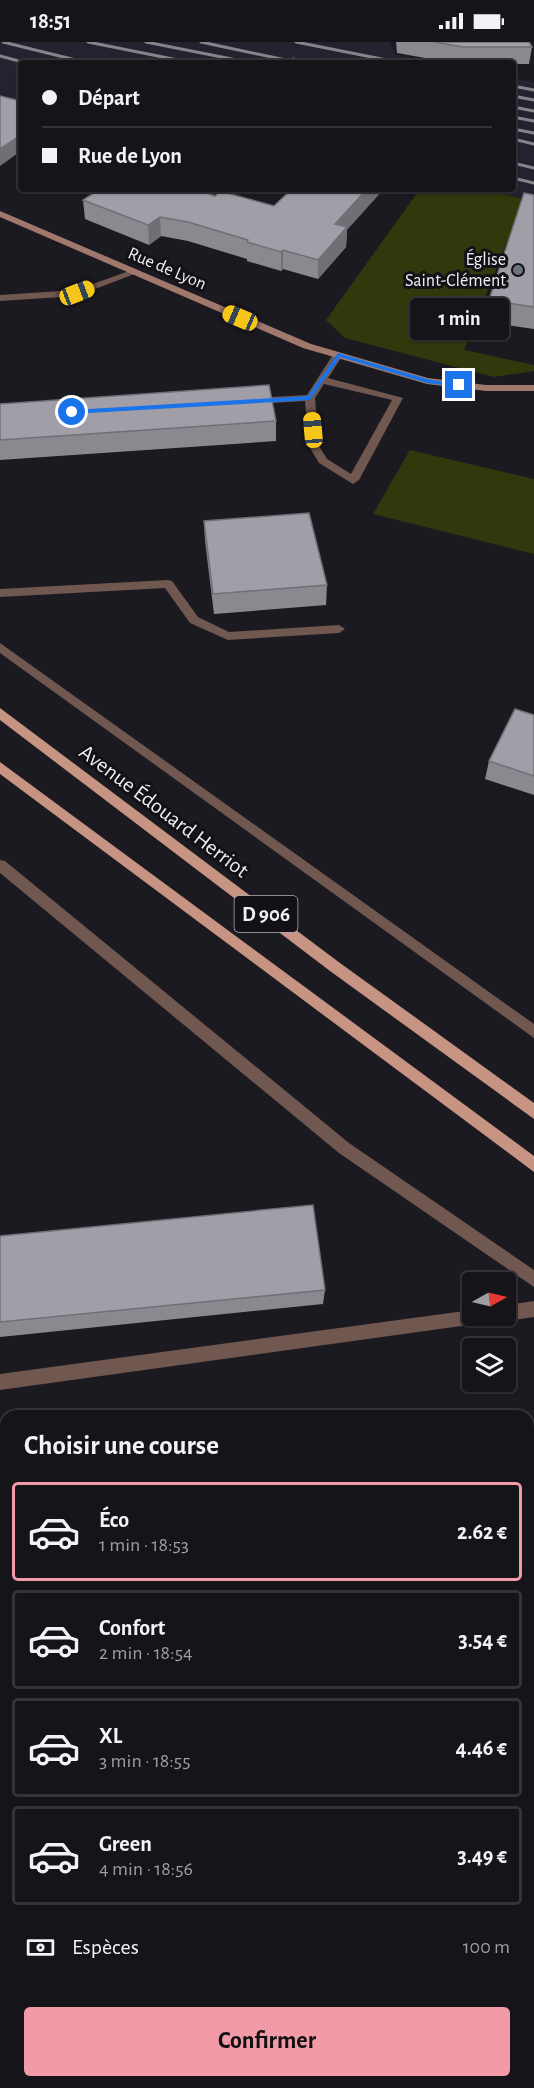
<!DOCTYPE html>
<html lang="fr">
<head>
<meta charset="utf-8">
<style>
  body { margin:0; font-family:"Alegreya Sans",sans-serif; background:#222126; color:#f1f3f6; height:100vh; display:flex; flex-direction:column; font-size:22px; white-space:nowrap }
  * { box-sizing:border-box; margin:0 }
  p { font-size:20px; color:#9d9ea2 }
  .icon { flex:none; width:33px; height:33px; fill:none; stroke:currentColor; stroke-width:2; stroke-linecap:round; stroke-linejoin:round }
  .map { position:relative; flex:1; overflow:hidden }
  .side { position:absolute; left:0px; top:1368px; width:534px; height:678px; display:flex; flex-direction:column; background:#151419; border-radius:18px 18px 0 0; box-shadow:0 2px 4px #0004,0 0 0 2px #343338 }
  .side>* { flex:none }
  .guide { position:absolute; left:18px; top:18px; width:498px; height:132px; border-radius:6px; box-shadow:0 2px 4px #0004,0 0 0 2px #343338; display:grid; align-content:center; height:132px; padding:0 24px; background:#151419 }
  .needle { width:39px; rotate:82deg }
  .controls { position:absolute; left:462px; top:1230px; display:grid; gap:12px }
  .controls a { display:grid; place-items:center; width:54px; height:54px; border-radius:6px; background:#151419; box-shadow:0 2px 4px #0004,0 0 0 2px #343338; font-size:30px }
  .end { position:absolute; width:27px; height:27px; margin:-14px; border:8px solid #1a73e8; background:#fff; box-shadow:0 0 0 3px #fff }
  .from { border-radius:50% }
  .bubble { position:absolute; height:42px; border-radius:6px; background:#151419; box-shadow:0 2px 4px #0004,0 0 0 2px #343338; font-size:20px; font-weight:700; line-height:42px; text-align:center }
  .car { position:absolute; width:18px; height:36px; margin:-18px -9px; border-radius:8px; box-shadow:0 0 4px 2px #0007; background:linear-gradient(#f5c518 24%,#345 0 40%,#f5c518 0 76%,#345 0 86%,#f5c518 0) }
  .guide b { display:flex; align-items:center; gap:21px; height:57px; font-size:22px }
  .guide b+b { border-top:2px solid #343338 }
  .guide i { width:15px; height:15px; background:#f1f3f6 }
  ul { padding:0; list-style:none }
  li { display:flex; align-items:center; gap:18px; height:99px; margin:0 12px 9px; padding:0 12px; border:3px solid #343338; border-radius:6px }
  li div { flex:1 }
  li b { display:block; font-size:22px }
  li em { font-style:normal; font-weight:700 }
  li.current { border-color:#f39aa9 }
  li>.icon { width:54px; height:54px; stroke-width:1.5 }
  h2 { padding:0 24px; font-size:27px; line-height:72px }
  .pay { display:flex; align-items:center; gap:15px; height:66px; padding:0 24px; font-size:22px }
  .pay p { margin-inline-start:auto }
  .cta { display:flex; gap:12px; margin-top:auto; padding:12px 24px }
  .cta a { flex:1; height:69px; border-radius:6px; background:#f39aa9; color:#111; font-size:24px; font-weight:700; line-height:69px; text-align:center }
  .status { display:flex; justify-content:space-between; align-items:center; height:42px; padding:0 30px; background:#151419; direction:ltr }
  .status svg { height:16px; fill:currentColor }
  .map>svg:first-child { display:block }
  .built { fill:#26212e }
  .green { fill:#2f390c }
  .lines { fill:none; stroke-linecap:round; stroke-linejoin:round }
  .service { fill:#70574f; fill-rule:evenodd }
  .minor { fill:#70574f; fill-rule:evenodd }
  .secondary { fill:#a1796c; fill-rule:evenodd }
  .primary { fill:#c79383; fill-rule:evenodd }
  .rail { stroke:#86848a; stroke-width:3 }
  .wall { fill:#8b8890 }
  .shaded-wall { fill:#716f76 }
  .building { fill:#a29ea8; stroke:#716f76; stroke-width:1.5 }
  .route { fill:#1a73e8 }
  .worship-dot { fill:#6b7280; stroke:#131117; stroke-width:2 }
  .labels { text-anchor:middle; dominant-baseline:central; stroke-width:6; stroke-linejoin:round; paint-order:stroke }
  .far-poi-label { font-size:18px; fill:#f1eff4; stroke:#131117; text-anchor:end }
  .far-street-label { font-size:18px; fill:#f1eff4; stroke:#131117 }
  .shield { fill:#131117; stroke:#aeacb2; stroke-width:1.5 }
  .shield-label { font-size:21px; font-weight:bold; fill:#f1eff4 }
  .street-label { font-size:22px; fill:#f1eff4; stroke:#131117 }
</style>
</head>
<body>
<div class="status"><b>18:51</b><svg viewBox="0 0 49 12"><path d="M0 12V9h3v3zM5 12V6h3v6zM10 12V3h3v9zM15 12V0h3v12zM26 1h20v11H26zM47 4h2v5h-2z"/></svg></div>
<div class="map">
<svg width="534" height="2046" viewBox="0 0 534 2046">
  <rect width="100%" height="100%" fill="#1c1a21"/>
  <path class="built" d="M0,0H390L395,12L439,21H21V68L0,63Z
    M513,36L534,40V159L482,147H513Z"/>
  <path class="green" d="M420,147H482L524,157L464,308L534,323V329L494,335L345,296L326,278Z
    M410,408L534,437V512L373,472Z"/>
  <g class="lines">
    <path class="service" d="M129,229L137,231L77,254L0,259V253L76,248Z
      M338,310L343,313L328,336L403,356L359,438L353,442L319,421L309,404L305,359L253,362L248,359L253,356L307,353L334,311ZM324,342L392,358L351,432L327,417L319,404L315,356Z
      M168,538L172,539L198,575L229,590L339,583L345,587L339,591L228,598L190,581L165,546L0,555V547Z"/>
    <path class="minor" d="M0,601L534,982V996L0,611Z
      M0,818L5,819L349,1101L534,1228V1245L339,1111L0,831Z
      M534,1259V1275L506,1279L500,1277L499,1274H506V1263Z
      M472,1268V1274H492L490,1280L0,1348V1332Z
      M0,1625L6,1628V1650L0,1647Z
      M384,2040H408L411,2046H387Z"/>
    <path class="secondary" d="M0,169L311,302L428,336L486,343H534V349H486L427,342L303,306L0,175Z"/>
    <path class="primary" d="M0,666L340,921L534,1061V1077L330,929L0,678Z
      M0,720L534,1114V1130L0,732Z"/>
    <path class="rail" d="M3,0L88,21
      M88,0L193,21
      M146,0L252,21
      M201,0L300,21
      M296,0L402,21
      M0,14L26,21
      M293,17L317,21
      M513,44L534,48
      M513,54L534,58
      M513,65L534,69
      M513,75L534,79
      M513,87L534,91
      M513,97L534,102
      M513,121L534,126
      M513,136L534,141"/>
  </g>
  <path class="wall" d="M396,0H529L532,5L529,22H513V21H453L397,11Z
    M534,153V287L486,280L489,258Z
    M215,154L347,188L346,205L318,237L283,227L281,229L247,219V217L188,199L161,194L149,203L85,177L83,158Z
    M0,362L276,379V399L0,418Z
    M204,479L327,543L326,563L214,572L205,499Z
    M534,673V753L485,737L489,719Z
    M0,1194L325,1248L323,1262L0,1295Z
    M534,1499V1698L528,1699V1500Z"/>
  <path class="shaded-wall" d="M21,93V109L0,124V107Z
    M367,147H384L347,188L346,205L318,237V218L335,182Z
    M160,175L161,194L149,203L148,183Z
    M283,208V227L281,229V210Z
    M0,1850L6,1857V1867L0,1860Z
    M148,2040H157L162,2046H153Z"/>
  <path class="building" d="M434,0H529L532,5H463Z
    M0,54L21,59V93L0,107Z
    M100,147H197L215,154L220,149L274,164L292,147H367L335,182L347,185L318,218L283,208L281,210L247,200L248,198L188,180L160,175L148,183L83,158Z
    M524,151L534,153V265L489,258Z
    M269,343L276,379L0,398V362Z
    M309,471L327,543L213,552L204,479Z
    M515,667L534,673V734L489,719Z
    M313,1163L325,1248L0,1280V1194Z
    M534,1499V1695L528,1696V1500Z
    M0,1860L6,1867V2040H148L153,2046H5L0,2039Z"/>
  <path class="route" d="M338,311L427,337L463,343L459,345L427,341L340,315L310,358L72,372L68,370L72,368L308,354Z"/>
  <circle class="worship-dot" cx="518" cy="228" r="6"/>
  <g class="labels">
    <g class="far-poi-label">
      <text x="506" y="218">Église<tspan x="506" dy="21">Saint-Clément</tspan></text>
    </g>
    <g class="far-street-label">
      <text transform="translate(167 227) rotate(23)">Rue de Lyon</text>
    </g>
    <rect class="shield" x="234.5" y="854" width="63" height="36" rx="4.5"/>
    <g class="shield-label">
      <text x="266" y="872">D 906</text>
    </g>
    <g class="street-label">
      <text transform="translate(164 769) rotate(37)">Avenue Édouard Herriot</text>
    </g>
  </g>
</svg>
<div class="controls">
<a><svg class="needle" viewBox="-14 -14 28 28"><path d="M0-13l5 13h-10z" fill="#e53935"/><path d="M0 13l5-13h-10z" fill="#9d9ea2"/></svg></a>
<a><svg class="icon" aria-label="layers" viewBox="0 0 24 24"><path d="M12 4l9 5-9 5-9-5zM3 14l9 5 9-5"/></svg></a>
</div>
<i class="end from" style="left:72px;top:370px"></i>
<i class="end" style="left:459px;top:343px"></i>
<div class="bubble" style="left:410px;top:256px;width:99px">1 min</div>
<i class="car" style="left:77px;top:251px;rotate:69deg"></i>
<i class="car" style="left:240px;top:276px;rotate:293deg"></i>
<i class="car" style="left:313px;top:388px;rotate:355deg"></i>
<div class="guide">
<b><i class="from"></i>Départ</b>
<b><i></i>Rue de Lyon</b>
</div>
<section class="side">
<h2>Choisir une course</h2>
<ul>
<li class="current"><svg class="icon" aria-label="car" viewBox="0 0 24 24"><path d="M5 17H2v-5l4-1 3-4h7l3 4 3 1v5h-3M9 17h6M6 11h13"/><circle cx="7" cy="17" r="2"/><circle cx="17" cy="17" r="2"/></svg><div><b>Éco</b><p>1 min · 18:53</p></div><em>2.62 €</em></li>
<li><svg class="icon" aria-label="car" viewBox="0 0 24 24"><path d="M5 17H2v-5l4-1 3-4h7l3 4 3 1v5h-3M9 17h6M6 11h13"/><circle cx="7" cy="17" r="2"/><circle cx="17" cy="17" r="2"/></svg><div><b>Confort</b><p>2 min · 18:54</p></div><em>3.54 €</em></li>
<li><svg class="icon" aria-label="car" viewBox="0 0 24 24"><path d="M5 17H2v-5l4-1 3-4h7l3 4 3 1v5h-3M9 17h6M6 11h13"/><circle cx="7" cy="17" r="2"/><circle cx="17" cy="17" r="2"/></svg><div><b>XL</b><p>3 min · 18:55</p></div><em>4.46 €</em></li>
<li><svg class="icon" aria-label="car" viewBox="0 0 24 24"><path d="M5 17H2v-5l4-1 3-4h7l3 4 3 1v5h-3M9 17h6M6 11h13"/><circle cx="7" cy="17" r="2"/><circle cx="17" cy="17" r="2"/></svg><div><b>Green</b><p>4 min · 18:56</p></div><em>3.49 €</em></li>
</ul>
<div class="pay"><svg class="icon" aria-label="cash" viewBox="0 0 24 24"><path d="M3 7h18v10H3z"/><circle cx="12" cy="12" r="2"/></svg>Espèces<p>100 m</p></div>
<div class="cta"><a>Confirmer</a></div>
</section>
</div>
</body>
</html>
